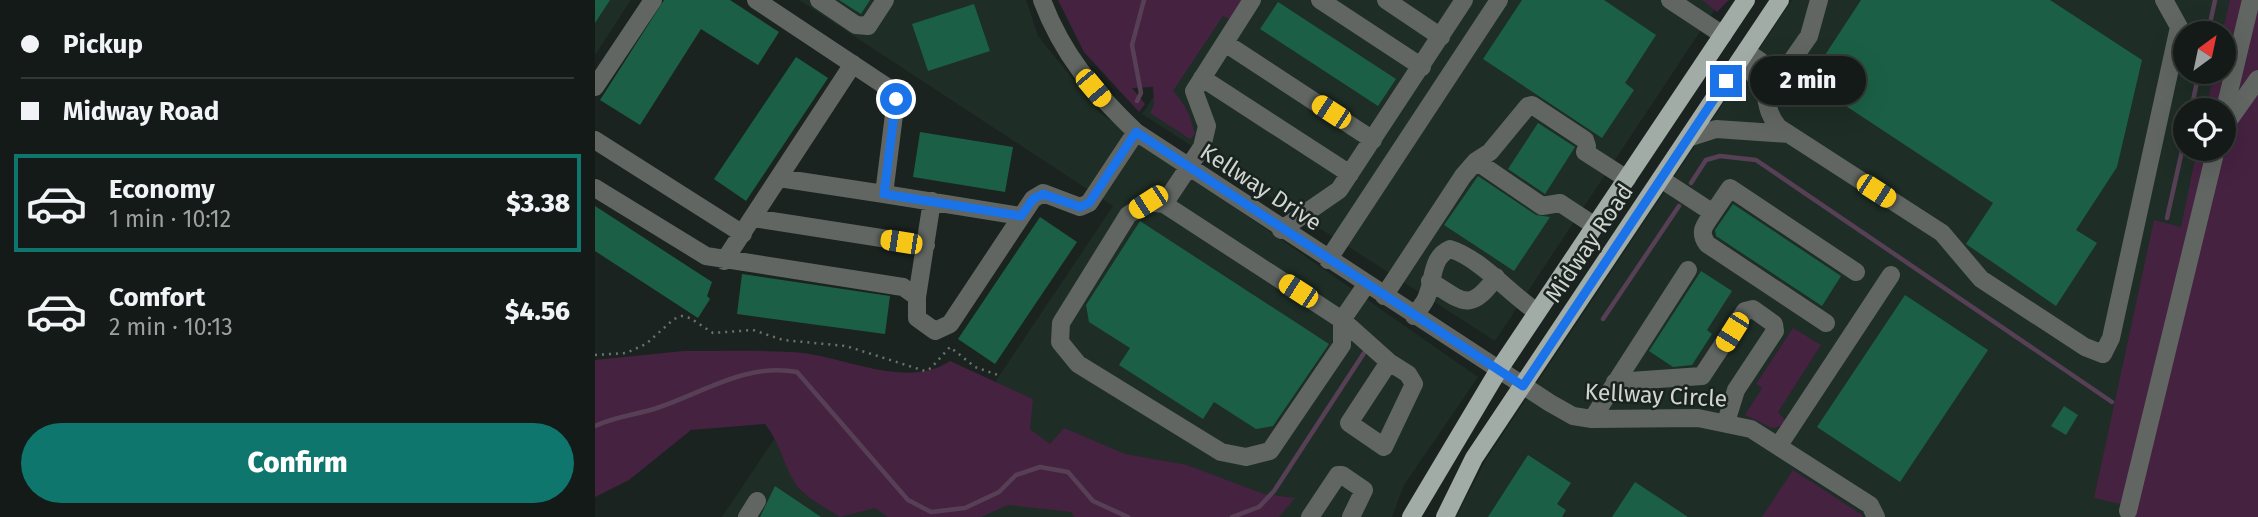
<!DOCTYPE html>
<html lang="en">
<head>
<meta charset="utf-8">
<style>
  body { margin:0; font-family:"Fira Sans",sans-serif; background:#1d2320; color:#f1f3f6; height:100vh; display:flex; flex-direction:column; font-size:26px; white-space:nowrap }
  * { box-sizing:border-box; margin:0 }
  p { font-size:23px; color:#9da1a1 }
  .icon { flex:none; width:38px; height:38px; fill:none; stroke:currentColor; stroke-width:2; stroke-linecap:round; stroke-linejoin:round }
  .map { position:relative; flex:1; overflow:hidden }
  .drawer { display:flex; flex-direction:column; background:#141a17; width:595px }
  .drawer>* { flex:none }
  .top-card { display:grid; align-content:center; height:154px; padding:0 21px; background:#141a17 }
  .needle { width:46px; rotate:33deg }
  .tools { position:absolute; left:1578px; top:21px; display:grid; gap:14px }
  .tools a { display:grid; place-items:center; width:63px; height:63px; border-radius:50%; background:#141a17; box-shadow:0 7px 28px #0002,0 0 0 2px #333836; font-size:35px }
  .end { position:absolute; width:32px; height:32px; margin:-16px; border:9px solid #1a73e8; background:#fff; box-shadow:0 0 0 4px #fff }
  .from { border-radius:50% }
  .bubble { position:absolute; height:49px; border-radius:24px; background:#141a17; box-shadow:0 7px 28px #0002,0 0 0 2px #333836; font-size:23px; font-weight:800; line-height:49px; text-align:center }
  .car { position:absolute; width:21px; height:42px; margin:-21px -10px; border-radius:9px; box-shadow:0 0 5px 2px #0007; background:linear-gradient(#f5c518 24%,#345 0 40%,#f5c518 0 76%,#345 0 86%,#f5c518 0) }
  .top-card b { display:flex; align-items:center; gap:24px; height:66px; font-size:26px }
  .top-card b+b { border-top:2px solid #333836 }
  .top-card i { width:18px; height:18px; background:#f1f3f6 }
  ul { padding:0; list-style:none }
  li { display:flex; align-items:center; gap:21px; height:98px; margin:0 14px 10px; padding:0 7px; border:4px solid transparent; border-radius:0px }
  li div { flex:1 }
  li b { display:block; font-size:26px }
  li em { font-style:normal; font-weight:800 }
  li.selected { border-color:#0f766e }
  li>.icon { width:63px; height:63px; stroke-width:1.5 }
  .button { display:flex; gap:14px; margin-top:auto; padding:14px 21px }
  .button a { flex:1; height:80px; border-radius:42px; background:#0f766e; color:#fff; font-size:28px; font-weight:800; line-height:80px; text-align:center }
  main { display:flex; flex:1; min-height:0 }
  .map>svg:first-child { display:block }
  .built { fill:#1e2d26; fill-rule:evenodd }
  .green { fill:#452240 }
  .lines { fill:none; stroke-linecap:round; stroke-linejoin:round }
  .stream { stroke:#574055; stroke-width:4.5 }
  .building { fill:#1b6046 }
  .path { stroke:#6b736f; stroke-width:2.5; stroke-dasharray:2 5; stroke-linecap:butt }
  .minor { stroke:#616663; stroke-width:18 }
  .major { stroke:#a2aca7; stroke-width:18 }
  .route { stroke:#1a73e8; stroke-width:9 }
  .labels { text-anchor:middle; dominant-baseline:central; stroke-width:5; stroke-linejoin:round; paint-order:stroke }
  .street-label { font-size:23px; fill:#d0d5d2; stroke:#1a231f }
</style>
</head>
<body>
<main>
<section class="drawer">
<div class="top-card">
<b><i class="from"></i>Pickup</b>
<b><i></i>Midway Road</b>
</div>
<ul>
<li class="selected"><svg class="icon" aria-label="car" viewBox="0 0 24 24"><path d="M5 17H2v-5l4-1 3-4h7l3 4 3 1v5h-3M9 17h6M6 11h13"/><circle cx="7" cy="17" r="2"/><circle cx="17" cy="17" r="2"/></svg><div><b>Economy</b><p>1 min · 10:12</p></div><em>$3.38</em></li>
<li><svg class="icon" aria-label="car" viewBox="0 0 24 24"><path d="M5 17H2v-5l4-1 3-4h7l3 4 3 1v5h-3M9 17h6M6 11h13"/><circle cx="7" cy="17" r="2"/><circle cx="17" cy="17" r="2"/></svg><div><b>Comfort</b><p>2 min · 10:13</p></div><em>$4.56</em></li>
</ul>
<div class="button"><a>Confirm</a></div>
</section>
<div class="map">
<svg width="1663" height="517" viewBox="0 0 1663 517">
  <rect width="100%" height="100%" fill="#1a231f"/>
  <path class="built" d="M0,0H36L0,55Z
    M204,0H431L443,36L505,113L883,377L809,485L797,517H127L182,435L311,515L518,206Z
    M622,0H1126L900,341L547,114Z
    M1197,0H1663V517H861L892,458ZM1591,33H1629V72H1591ZM1591,110H1629V149H1591Z"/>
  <path class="green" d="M463,0H647L635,20L628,16L578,91C590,103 596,117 600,134L595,139L555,113L559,105L558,87L537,88L550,104L544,112L489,52Z
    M1107,0H1134L1122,12Z
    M1635,0H1649L1623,110H1611L1619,72H1629L1627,33Z
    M1663,0V71L1638,99Z
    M1663,84V517H1540L1623,153L1629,149C1629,125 1649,103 1663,84Z
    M1602,149H1614L1529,505L1499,498L1559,220L1586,227Z
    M1198,328L1226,345L1183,412L1191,421L1187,426L1177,428L1150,415L1167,388L1161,384Z
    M88,351C124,351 161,350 197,352C246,354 311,391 355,361L438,399L435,429L455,444L469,428L530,454L592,465L669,494L700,498L684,517H479L476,512L413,505L386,517H293L280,508L245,517C230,507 210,498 200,483C188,464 185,442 170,424L96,430L34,480L0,497V360Z
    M1198,470L1266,514L1268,517H1167Z"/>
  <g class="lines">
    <path class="stream" d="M1613,33L1620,0
      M542,101L546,93L537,45L549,0
      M1596,110L1604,72
      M1096,183L1111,160L1125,156L1161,160L1517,402
      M1572,218L1591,133
      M1008,319L1084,206
      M0,426C21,416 41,415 62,408C110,392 150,363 202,372L313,500L336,512L370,508L404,492L421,475L445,467L473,472L498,501L533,517
      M637,517L664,507L679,491L769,353"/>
  </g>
  <path class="building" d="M0,0H15L0,23Z
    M69,0H135L184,32L163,65L106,29L45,125L5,100Z
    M244,0H275L266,14Z
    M927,0H1009L1061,35L1030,83L1039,90L1007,138L888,59Z
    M1266,0H1455L1547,60L1522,167L1481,230L1502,243L1461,306L1371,244L1398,203L1213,81Z
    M683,2L801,79L783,106L665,29Z
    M379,4L395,51L333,71L317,24Z
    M201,57L233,78L151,201L119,179Z
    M943,123L980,147L950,194L913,169Z
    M325,132L418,147L410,192L318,177Z
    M883,176L941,215L955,217L919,271L849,225Z
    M1138,204L1246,276L1227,306L1121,236L1120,230Z
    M0,206L117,282L112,296L115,299L103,318L0,251Z
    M445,217L482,242L400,364L363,339Z
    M545,221L734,344L678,426L661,429L619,402L608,419L524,365L535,348L494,322L491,305Z
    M1106,271L1137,291L1112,330L1117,334L1097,365L1078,367L1054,351Z
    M147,274L295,296L290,334L142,314Z
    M1310,295L1393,350L1305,482L1222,427Z
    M1469,406L1483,415L1471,435L1456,426Z
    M933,455L976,483L962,504L971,510L967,517H893Z
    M1040,482L1093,517H1017Z
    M180,486L226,517H165Z"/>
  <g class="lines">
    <path class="path" d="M0,355L31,353L51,344L79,319L87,316L95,318L118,333L158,330L188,340L251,346L330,371L336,368L355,347L380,367L403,375"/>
    <path class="minor" d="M161,0L298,91L301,99L289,194L426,216
      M224,0L261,25L273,26L290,0
      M447,0C467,54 500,93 541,132L955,403L978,416L997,419L1103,418L1156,429L1275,505L1281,517
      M725,0L827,67
      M791,0L846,37
      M1075,0L1128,35
      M630,43L778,140
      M1151,51L1186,76L1214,36L1224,0
      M1144,62C1183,90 1162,99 1183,127L1347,233L1386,279L1490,347L1508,354L1516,338L1584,27L1569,0
      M607,78L755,174
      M0,87L58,0
      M1629,113L1656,0
      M1629,127L1663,79
      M1093,138L1121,129L1194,134
      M0,140L148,234
      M881,161L947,206L965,203L1000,226
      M184,178L289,194
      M1066,179L1118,213C1110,225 1103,231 1112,244L1231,323
      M0,188L111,256L308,287L322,297V318L340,331L355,324L438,199L448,193L485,207L494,203L541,132
      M569,204L747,320V345L675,451L651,457L626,452L483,364L465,342L466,323L533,215L553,202L569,204L607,147L612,126L599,91L657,0
      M1118,213L1135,188L1261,272
      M158,218L331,245
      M686,230L744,190L869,0
      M733,260L904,0
      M129,261L258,64
      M835,281C868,302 875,313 901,277
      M771,285L747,320L794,362L754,423L789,447L819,384L813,374L794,362
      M789,296L868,176L881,161L895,152L933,106L937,105L990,140L992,146L990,152L1032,179
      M322,297L337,201
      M819,316C823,310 830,303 832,296C839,280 836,257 855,249C885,258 915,294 942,312
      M1020,382L1107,376L1150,311L1158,309L1179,324L1180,331L1141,390L1131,422
      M997,419L1093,270
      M1184,445L1296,275
      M1533,511L1621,149
      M152,517L162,501
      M715,517L743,475H747L769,490L756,517"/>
    <path class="major" d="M816,517L903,371L1151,0
      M850,517L879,458L1185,0"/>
  </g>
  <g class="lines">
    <path class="route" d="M301,99L289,194L426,216L438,199L448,194L485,207L494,203L541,132L928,386L1131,81"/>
  </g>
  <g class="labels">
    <g class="street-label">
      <text transform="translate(666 187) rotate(33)">Kellway Drive</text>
      <text transform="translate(994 243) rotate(-56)">Midway Road</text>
      <text transform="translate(1061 395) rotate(3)">Kellway Circle</text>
    </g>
  </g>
</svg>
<div class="tools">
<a><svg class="needle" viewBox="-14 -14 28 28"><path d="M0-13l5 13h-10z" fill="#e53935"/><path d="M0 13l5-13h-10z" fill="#9da1a1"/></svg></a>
<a><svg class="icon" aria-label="locate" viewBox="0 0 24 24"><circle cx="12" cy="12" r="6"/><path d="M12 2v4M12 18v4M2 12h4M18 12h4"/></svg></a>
</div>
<i class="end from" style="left:301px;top:99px"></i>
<i class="end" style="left:1131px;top:81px"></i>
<div class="bubble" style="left:1155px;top:56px;width:116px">2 min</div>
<i class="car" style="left:498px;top:88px;rotate:140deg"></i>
<i class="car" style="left:736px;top:112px;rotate:303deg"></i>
<i class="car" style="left:1281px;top:191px;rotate:123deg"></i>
<i class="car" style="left:553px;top:202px;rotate:237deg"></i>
<i class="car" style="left:306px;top:242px;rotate:279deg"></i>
<i class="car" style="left:703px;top:291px;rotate:303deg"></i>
<i class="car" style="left:1137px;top:332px;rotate:212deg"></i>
</div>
</main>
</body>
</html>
